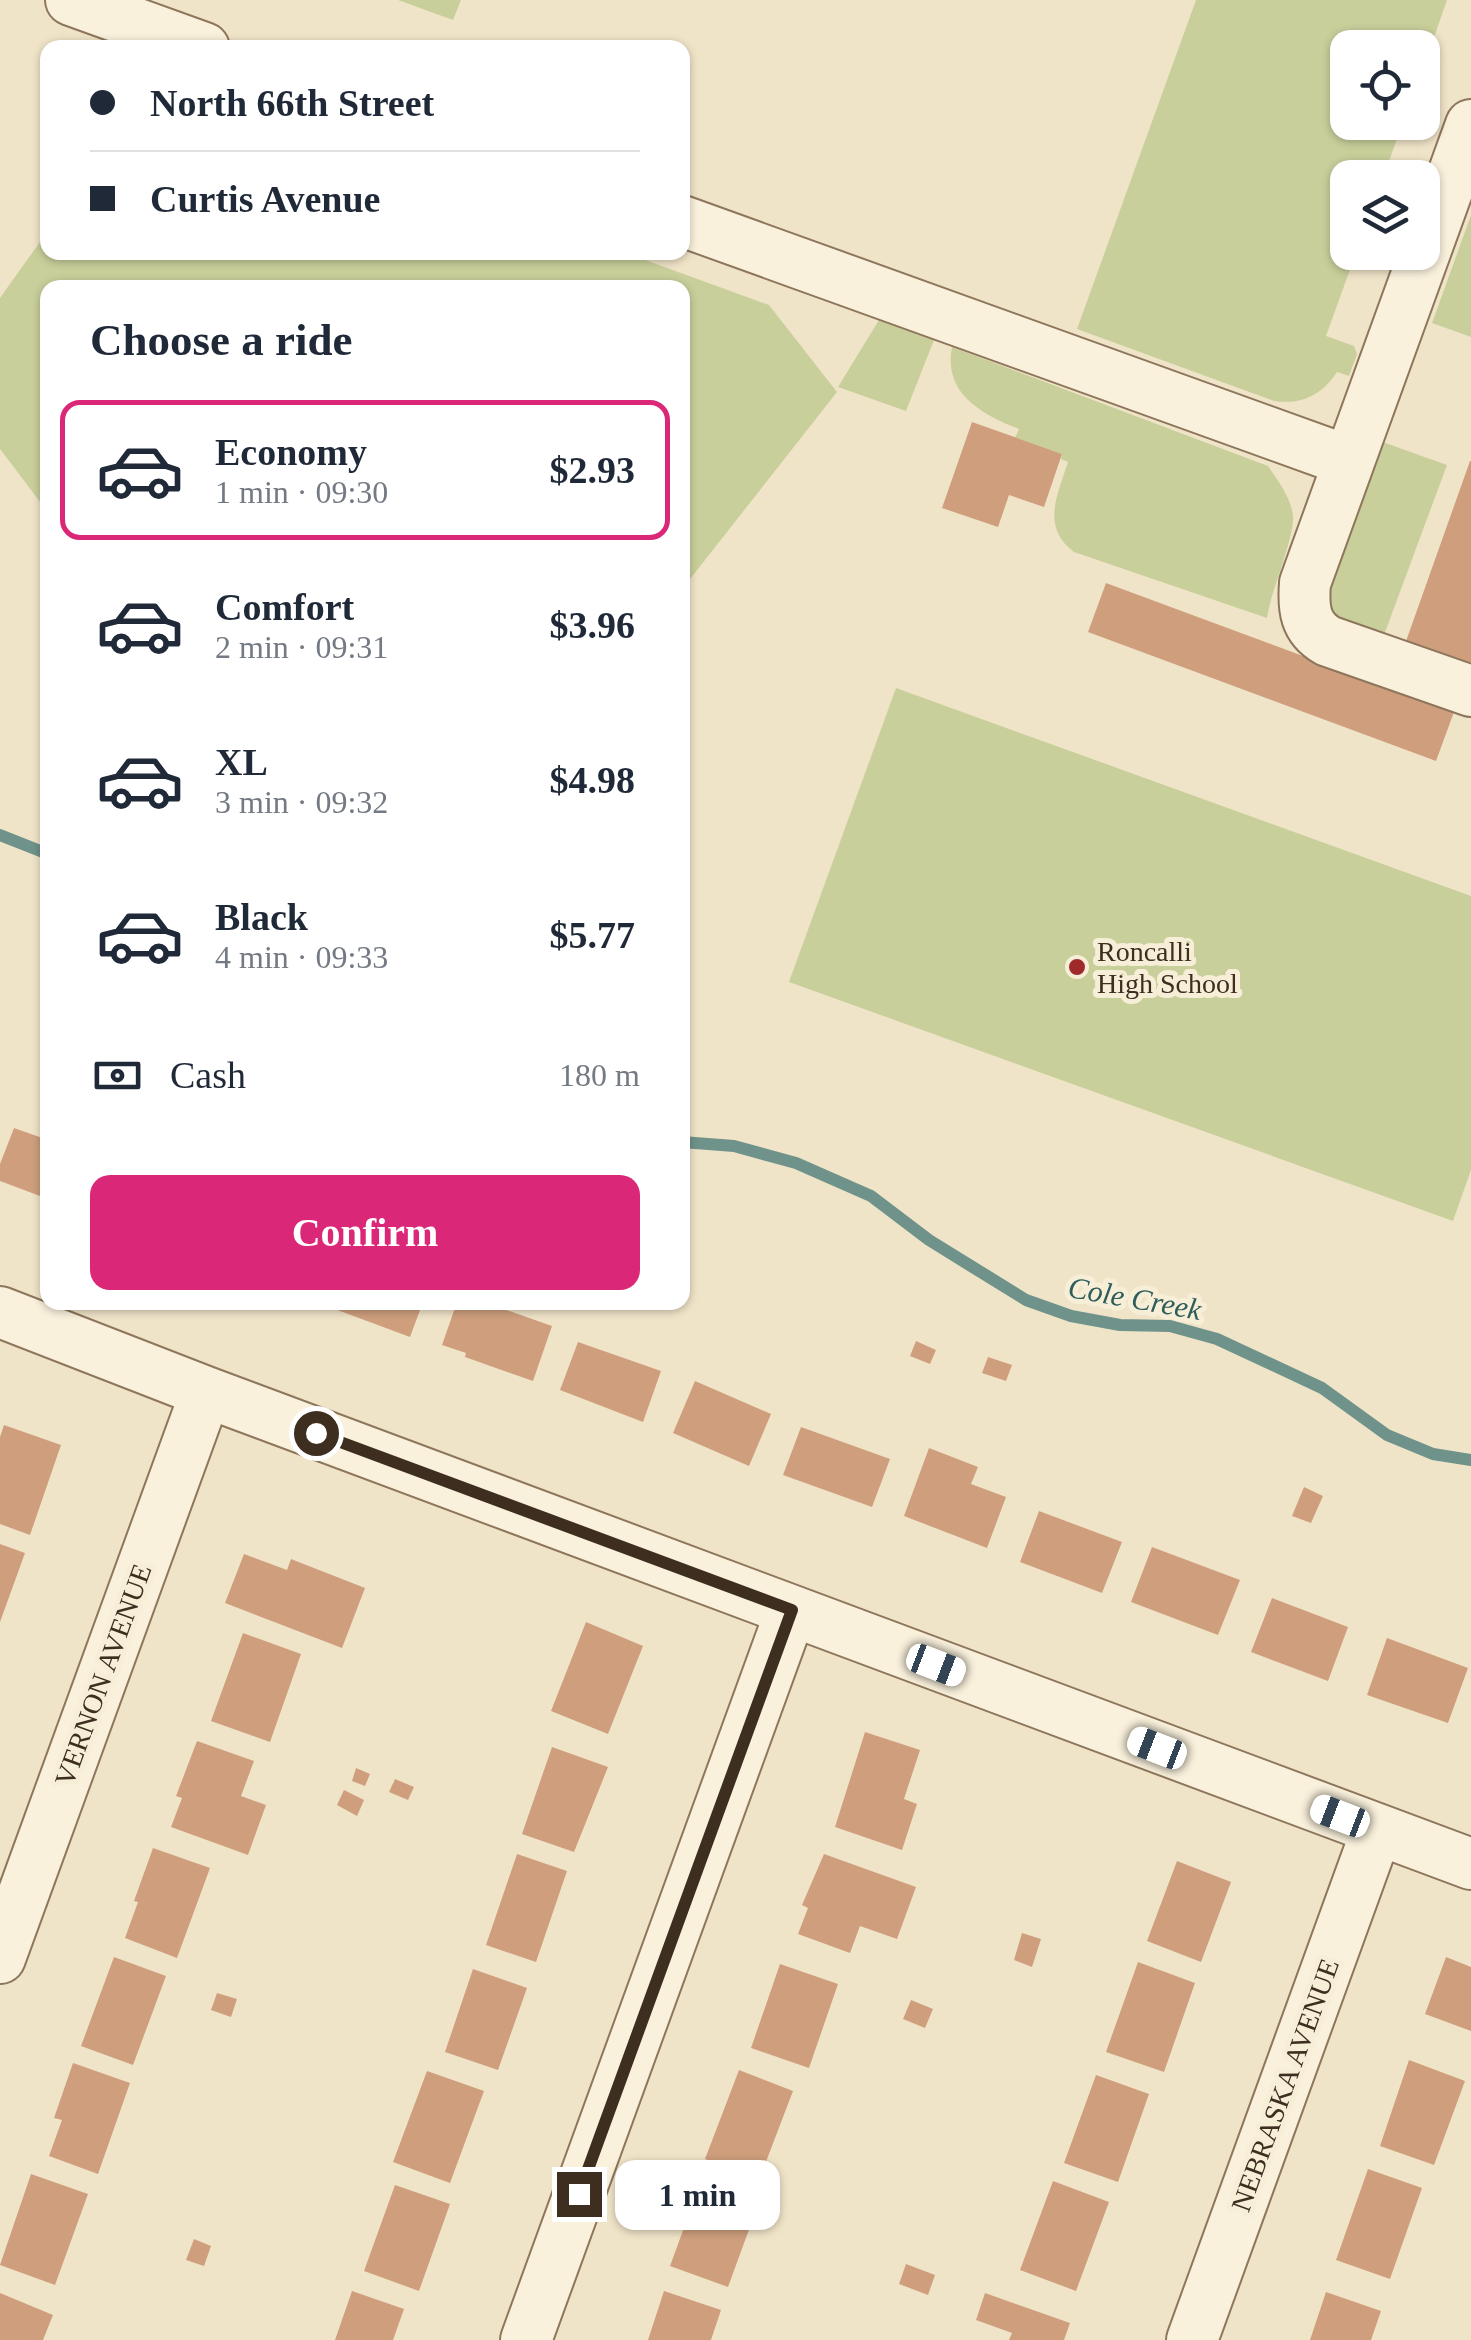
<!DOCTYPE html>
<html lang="en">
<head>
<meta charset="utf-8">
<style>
  body { margin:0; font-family:Georgia,serif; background:#f6f6f7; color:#1f2937; height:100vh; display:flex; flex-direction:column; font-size:38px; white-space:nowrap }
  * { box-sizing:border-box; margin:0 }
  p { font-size:32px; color:#747a83 }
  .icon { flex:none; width:55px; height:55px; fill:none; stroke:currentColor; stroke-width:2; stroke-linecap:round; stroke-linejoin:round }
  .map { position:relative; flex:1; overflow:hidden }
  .side { position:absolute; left:40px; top:280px; width:650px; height:1030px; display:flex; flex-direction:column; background:#fff; border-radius:20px; box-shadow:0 2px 8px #0004 }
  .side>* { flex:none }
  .hud { position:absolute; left:40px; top:40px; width:650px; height:220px; border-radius:20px; box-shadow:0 2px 8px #0004; display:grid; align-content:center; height:220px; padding:0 50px; background:#fff }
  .buttons { position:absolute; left:1330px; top:30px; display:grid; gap:20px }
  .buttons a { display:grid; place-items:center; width:110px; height:110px; border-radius:20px; background:#fff; box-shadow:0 2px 8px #0004; font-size:50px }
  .end { position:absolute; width:45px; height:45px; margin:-22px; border:12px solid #3d2e20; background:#fff; box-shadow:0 0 0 5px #fff }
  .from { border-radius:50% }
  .bubble { position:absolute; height:70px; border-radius:20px; background:#fff; box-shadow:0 2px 8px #0004; font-size:32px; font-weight:600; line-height:70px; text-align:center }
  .car { position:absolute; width:30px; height:60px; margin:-30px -15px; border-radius:12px; box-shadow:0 0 8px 2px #0007; background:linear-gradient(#fff 24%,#345 0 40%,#fff 0 76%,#345 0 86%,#fff 0) }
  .hud b { display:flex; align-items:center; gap:35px; height:95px; font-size:38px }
  .hud b+b { border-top:2px solid #e0e1e3 }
  .hud i { width:25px; height:25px; background:#1f2937 }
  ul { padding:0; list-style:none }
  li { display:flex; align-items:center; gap:30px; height:140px; margin:0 20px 15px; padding:0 30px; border:5px solid transparent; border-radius:20px }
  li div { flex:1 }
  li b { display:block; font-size:38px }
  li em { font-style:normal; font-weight:600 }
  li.selected { border-color:#db2777 }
  li>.icon { width:90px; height:90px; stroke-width:1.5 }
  h2 { padding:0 50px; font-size:45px; line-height:120px }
  .pay { display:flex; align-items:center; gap:25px; height:110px; padding:0 50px; font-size:38px }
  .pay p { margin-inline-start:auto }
  .cta { display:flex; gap:20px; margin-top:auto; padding:20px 50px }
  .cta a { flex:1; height:115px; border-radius:20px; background:#db2777; color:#fff; font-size:40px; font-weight:600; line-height:115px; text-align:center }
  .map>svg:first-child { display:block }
  .green { fill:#c9cf9b }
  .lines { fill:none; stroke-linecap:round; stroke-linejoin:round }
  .stream { stroke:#6f938a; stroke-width:12 }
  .building { fill:#cf9f7d }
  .minor-casing { stroke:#8d765c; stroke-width:54 }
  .minor { stroke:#faf1dc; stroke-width:50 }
  .route { stroke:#3d2e20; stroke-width:12 }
  .poi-dot { fill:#9e2a2b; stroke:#f7eed8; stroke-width:4 }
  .labels { text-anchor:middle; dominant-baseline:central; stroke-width:10; stroke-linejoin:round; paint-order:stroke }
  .poi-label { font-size:28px; fill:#3d2e20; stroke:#f7eed8; text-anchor:start }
  .street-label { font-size:28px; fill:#3d2e20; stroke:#f7eed8 }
  .water-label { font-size:30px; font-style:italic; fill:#2f5d5a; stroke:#f7eed8 }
</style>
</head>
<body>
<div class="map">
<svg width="1471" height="2340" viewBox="0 0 1471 2340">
  <rect width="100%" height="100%" fill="#f0e4c8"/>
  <path class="green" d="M398,0H461L453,20Z
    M1196,0H1447L1423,69L1422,48H1348V122L1403,123L1383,177L1348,178V252L1356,253L1326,336L1354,346L1357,354L1349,376L1337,372C1322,395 1302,405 1274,401L1077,329Z
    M1471,215V337L1432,323Z
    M47,232L48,252L626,253L769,305L837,392L683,588L682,288H48L47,511L0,449V298Z
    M879,320L934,340L906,411L838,387Z
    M952,347L1268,466C1278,481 1291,497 1293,516C1295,536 1271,591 1267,618L1074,552C1041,527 1057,496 1068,462L1061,459L1062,454L1015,438L1019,429C981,414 943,393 952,347Z
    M1377,440L1447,465L1384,635L1327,616L1321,602Z
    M896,688L1471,896V1170L1453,1221L789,982Z"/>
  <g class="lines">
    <path class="stream" d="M0,835L48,854
      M682,1142L734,1146L796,1163L871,1196L929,1240L1026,1300L1071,1316L1120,1325L1170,1326L1217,1339L1322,1388L1387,1435L1433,1454L1471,1460"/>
  </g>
  <path class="building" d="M972,422L1062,454L1044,507L1009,495L998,527L942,508Z
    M1470,461H1471V667L1405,644Z
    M1106,583L1454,712L1436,761L1088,632Z
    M14,1128L48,1140V1199L0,1181V1164Z
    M334,1302H423L410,1337L332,1308Z
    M457,1302H484L552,1326L533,1381L465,1357L466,1353L442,1345Z
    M916,1341L936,1350L930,1364L910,1356Z
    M578,1342L661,1371L643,1422L560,1390Z
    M988,1357L1012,1365L1006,1381L982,1373Z
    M695,1381L771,1414L749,1466L673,1433Z
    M4,1425L61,1445L30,1535L0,1524V1437Z
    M801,1427L890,1459L872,1507L783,1475Z
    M929,1448L978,1467L971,1484L1006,1497L987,1548L904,1516Z
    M1304,1487L1323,1496L1311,1523L1292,1516Z
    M1039,1511L1122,1542L1102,1593L1020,1562Z
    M0,1544L25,1553L0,1622Z
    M1152,1547L1240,1580L1218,1635L1131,1602Z
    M244,1554L287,1570L291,1559L365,1588L342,1648L225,1603Z
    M1272,1598L1348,1627L1328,1681L1251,1652Z
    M586,1622L643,1646L608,1734L551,1711Z
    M243,1633L301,1654L270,1742L211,1721Z
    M1387,1638L1468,1668L1448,1723L1367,1695Z
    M865,1732L920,1750L904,1799L917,1804L902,1850L835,1827Z
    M197,1741L254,1761L241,1796L266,1805L248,1855L171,1827L182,1798L176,1796Z
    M552,1747L608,1767L574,1852L522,1834Z
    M356,1768L370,1774L365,1786L352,1781Z
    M395,1779L414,1787L408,1800L389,1792Z
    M344,1790L364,1800L357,1816L337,1805Z
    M153,1848L210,1868L177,1958L125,1938L138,1902L134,1901Z
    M517,1854L567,1871L536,1962L486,1945Z
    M824,1854L916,1887L897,1939L860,1926L850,1953L798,1934L808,1908L802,1905Z
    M1177,1861L1231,1882L1201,1962L1147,1941Z
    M1022,1933L1041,1939L1032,1967L1014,1960Z
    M114,1957L166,1976L133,2065L81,2046Z
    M1446,1957L1471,1967V2031L1425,2014Z
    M1138,1962L1195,1983L1164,2072L1106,2052Z
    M780,1964L838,1984L809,2068L751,2048Z
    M473,1969L527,1988L498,2070L445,2052Z
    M217,1993L237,1999L231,2017L211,2010Z
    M911,2000L933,2009L925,2028L903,2019Z
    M1409,2060L1465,2081L1434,2165L1380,2146Z
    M73,2063L130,2083L98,2174L49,2156L62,2120L54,2118Z
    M739,2070L793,2091L759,2180L705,2159Z
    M427,2071L484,2091L450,2183L393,2162Z
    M1096,2075L1149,2094L1118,2182L1064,2163Z
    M1368,2169L1422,2188L1390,2279L1336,2260Z
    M31,2174L88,2194L55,2285L0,2265Z
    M1053,2181L1109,2202L1076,2291L1020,2270Z
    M700,2184L758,2205L728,2287L670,2266Z
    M395,2185L450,2204L419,2291L364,2271Z
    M194,2239L211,2246L204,2266L186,2260Z
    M906,2264L935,2275L928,2295L899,2284Z
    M352,2291L404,2309L393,2340H335Z
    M664,2291L721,2310L711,2340H648Z
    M1326,2292L1381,2311L1371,2340H1310Z
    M0,2293L53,2315L43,2340H0Z
    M985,2293L1070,2323L1064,2340H1009L1012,2333L976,2320Z"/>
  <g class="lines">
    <defs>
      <path id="minor" d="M71,0L204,48
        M1471,125L1305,583C1303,609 1305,628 1328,641L1471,691
        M682,221L1348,461
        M0,1312L206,1392L1471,1864
        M0,1958L206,1392
        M526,2340L791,1611
        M1192,2340L1377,1830"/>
    </defs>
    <use href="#minor" class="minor-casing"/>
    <use href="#minor" class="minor"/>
  </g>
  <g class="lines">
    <path class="route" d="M316,1433L792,1610L579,2194"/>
  </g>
  <circle class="poi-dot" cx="1077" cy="967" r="10"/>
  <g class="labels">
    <g class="poi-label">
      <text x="1097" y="951">Roncalli<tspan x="1097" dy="32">High School</tspan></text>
    </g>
    <g class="street-label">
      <text transform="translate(103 1675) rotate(-70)">VERNON AVENUE</text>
      <text transform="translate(1285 2085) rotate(-70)">NEBRASKA AVENUE</text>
    </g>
    <g class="water-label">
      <text transform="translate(1135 1298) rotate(10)">Cole Creek</text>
    </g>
  </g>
</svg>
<div class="buttons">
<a><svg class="icon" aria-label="locate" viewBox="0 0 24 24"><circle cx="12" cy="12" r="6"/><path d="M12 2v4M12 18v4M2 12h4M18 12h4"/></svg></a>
<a><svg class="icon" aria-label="layers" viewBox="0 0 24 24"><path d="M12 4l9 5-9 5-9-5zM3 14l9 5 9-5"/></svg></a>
</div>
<i class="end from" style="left:316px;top:1433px"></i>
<i class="end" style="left:579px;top:2194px"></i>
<div class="bubble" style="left:615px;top:2160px;width:165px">1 min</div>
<i class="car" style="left:936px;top:1665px;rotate:111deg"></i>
<i class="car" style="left:1157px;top:1748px;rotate:291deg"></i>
<i class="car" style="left:1340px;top:1816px;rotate:291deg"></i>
<div class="hud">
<b><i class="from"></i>North 66th Street</b>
<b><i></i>Curtis Avenue</b>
</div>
<section class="side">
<h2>Choose a ride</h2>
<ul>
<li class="selected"><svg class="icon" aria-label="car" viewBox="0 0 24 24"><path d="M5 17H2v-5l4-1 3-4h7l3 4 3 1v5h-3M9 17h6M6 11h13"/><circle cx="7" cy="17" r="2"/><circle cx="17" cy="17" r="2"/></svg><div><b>Economy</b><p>1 min · 09:30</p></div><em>$2.93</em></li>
<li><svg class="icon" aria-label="car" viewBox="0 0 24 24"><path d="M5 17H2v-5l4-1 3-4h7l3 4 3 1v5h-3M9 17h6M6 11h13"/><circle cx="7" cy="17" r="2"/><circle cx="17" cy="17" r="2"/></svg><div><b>Comfort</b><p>2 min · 09:31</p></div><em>$3.96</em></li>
<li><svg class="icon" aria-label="car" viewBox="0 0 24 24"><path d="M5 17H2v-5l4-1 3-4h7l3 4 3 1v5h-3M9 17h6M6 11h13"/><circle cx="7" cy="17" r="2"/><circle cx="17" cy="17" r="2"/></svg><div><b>XL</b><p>3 min · 09:32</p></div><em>$4.98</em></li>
<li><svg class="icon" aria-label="car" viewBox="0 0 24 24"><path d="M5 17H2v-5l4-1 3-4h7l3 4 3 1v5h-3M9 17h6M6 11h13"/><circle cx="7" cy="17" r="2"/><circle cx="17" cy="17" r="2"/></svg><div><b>Black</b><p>4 min · 09:33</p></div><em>$5.77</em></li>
</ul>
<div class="pay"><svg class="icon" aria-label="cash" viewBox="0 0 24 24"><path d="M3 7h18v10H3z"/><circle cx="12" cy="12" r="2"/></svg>Cash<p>180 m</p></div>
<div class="cta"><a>Confirm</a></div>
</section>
</div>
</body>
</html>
